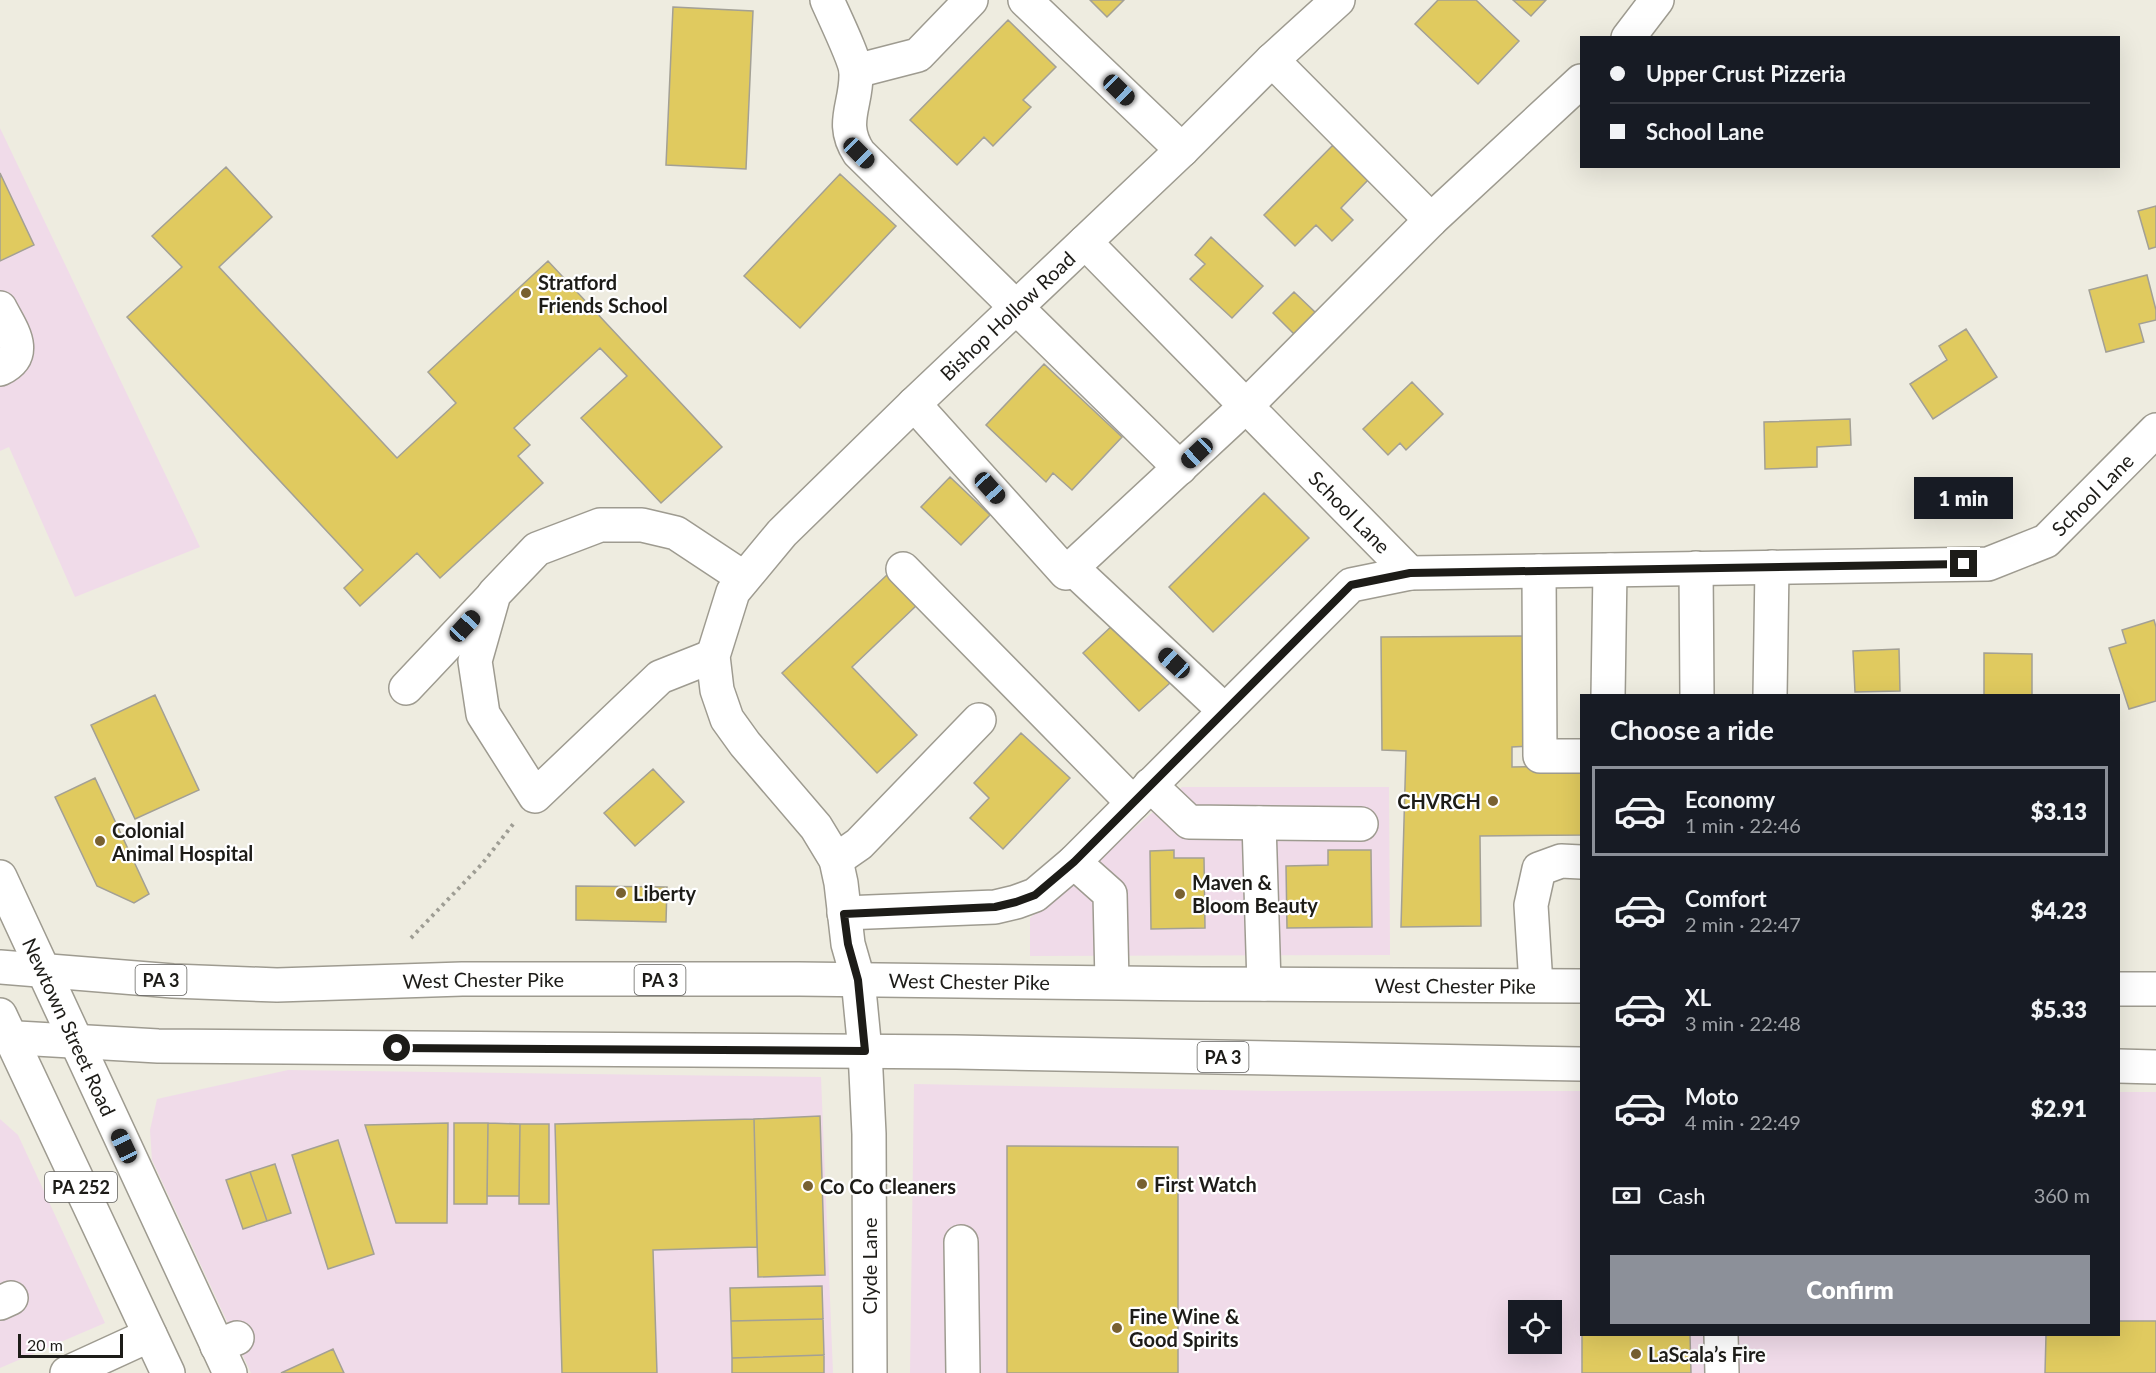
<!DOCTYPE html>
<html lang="en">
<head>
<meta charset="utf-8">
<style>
  body { margin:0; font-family:Lato,sans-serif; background:#20242c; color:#f1f3f6; height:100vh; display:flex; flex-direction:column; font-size:22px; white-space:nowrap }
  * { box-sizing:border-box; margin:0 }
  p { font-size:20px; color:#9ea1a6 }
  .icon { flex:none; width:33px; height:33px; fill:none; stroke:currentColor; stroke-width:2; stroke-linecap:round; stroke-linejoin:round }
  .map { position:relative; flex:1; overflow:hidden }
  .sheet { position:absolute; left:1580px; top:694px; width:540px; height:642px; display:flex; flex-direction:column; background:#171b24; border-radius:0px; box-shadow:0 6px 24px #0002 }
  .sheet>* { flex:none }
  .hud { position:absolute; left:1580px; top:36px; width:540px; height:132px; border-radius:0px; box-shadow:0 6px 24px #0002; display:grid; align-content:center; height:132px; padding:0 30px; background:#171b24 }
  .tools { position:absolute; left:1508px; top:1300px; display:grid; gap:12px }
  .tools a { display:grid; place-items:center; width:54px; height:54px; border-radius:0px; background:#171b24; box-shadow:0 6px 24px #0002; font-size:30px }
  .scale { position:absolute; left:18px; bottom:15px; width:105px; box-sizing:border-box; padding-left:6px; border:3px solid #1d1c18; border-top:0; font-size:16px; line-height:21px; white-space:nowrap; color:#1d1c18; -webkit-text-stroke:4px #fff; paint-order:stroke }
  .end { position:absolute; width:27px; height:27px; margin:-14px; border:8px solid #1d1c18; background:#fff; box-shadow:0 0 0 3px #fff }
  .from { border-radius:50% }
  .bubble { position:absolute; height:42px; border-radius:0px; background:#171b24; box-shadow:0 6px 24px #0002; font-size:20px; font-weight:800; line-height:42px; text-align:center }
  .car { position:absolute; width:18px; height:36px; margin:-18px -9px; border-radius:8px; box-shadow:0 0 4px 2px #0007; background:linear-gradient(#222 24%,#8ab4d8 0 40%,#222 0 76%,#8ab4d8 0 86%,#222 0) }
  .hud b { display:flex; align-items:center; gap:21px; height:57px; font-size:22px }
  .hud b+b { border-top:2px solid #363941 }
  .hud i { width:15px; height:15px; background:#f1f3f6 }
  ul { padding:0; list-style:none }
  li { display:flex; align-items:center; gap:18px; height:90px; margin:0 12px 9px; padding:0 18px; border:3px solid transparent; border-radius:0px }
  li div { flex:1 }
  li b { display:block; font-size:22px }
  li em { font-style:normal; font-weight:800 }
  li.current { border-color:#8c9099 }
  li>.icon { width:54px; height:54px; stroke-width:1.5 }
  h2 { padding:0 30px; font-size:27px; line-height:72px }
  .pay { display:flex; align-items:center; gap:15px; height:66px; padding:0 30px; font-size:22px }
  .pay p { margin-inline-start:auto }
  .button { display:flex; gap:12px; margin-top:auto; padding:12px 30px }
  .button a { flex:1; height:69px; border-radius:0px; background:#8c9099; color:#fff; font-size:24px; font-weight:800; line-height:69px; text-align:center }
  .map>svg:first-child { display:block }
  .commercial { fill:#f0dbe9; fill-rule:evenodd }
  .building { fill:#e0ca5f; stroke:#a3a095; stroke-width:1.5 }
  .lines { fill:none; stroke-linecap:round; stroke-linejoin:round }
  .minor-casing { stroke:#9e9b90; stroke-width:36 }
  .major-casing { stroke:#9e9b90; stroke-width:36 }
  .highway-casing { stroke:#9e9b90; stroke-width:36 }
  .path { stroke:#9e9d94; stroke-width:4; stroke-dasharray:3 4.5; stroke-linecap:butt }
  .minor { stroke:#fff; stroke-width:33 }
  .major { stroke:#fff; stroke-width:33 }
  .highway { stroke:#fff; stroke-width:33 }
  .route { stroke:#1d1c18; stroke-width:8 }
  .poi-dot { fill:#786131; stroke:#fff; stroke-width:2 }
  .labels { text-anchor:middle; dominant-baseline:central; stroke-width:4.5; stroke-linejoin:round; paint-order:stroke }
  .shield { fill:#fff; stroke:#61605d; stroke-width:1.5 }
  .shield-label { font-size:18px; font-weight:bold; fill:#1d1c18 }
  .poi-label { font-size:20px; font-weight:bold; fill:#1d1c18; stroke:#fff; text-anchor:start }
  .street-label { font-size:20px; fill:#1d1c18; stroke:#fff }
</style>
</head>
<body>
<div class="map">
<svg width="2156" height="1373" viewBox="0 0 2156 1373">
  <rect width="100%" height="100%" fill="#eeece0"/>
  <path class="commercial" d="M0,128L200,547L75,597L9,447L0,451Z
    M1182,787H1389L1390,955L1030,956V918Z
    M288,1070L821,1077L833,1373H251L152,1160L150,1130L157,1099Z
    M914,1084L1274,1091H1581V1335H2118V1092H2156V1373H910ZM1518,1311H1551V1344H1518Z
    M0,1119L18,1135L105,1323L0,1368Z"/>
  <path class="building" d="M1090,0H1124L1107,17Z
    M1438,0H1476L1519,41L1478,84L1415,24Z
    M1513,0H1546L1531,16Z
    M673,7L753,11L746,169L666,165Z
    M1008,20L1056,67L1023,100L1031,107L993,146L984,137L957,165L910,120Z
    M1333,145L1368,180L1341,208L1353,220L1332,241L1316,225L1295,246L1264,215Z
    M226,167L272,217L219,267L397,458L456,403L428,372L548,261L722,447L661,503L581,418L627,376L600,348L514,428L530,445L518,456L543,483L440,578L417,553L360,606L344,588L363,570L127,317L182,267L152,236Z
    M0,173L34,245L0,261Z
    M840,174L896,226L800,328L744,276Z
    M2156,206V247L2149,249L2138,211Z
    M1211,237L1263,286L1232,318L1190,279L1205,264L1195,255Z
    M2147,275L2156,310V320L2139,324L2144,342L2106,352L2089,290Z
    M1294,292L1316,313L1294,334L1273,313Z
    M1966,329L1997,377L1933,419L1910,384L1947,360L1939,346Z
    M1044,364L1122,437L1072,490L1053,473L1046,482L986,425Z
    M1412,382L1443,414L1406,450L1400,443L1388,455L1363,429Z
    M1850,419L1851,445L1817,447V467L1765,469L1764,422Z
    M950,477L990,515L961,545L921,507Z
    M1264,493L1309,538L1213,632L1169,587Z
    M888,574L917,605L852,667L917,735L877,773L782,673Z
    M2154,620L2156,627V701L2129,709L2109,648L2126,643L2122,630Z
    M1114,624L1170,683L1139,711L1083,653Z
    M1528,636L1529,746L1512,747V767L1581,766V835L1480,836L1481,926L1401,927L1406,751L1382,750L1381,637Z
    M1899,649L1900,691L1855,692L1853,651Z
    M1984,653L2032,654V696H1984Z
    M155,695L199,790L135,819L91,725Z
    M1021,733L1070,778L1003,849L970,818L989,798L974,783Z
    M653,769L684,802L635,846L604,813Z
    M95,778L149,894L134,903L97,886L55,797Z
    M1174,850V858H1204L1205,928L1151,929L1150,851Z
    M1328,850H1371L1372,927L1287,928L1286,866L1328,865Z
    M576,886L667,887L666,922L576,920Z
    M820,1116L825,1275L758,1277L754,1119Z
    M754,1119L757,1247L653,1250L657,1373H562L555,1124Z
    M448,1123L447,1223H396L365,1125Z
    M454,1123H488L487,1204H454Z
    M488,1123L520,1124L519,1196H487Z
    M520,1124H549V1204H519Z
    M338,1140L374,1254L328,1269L292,1155Z
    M1007,1146L1178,1147V1373H1007Z
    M275,1164L291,1213L267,1221L250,1172Z
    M250,1172L267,1221L243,1229L226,1180Z
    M822,1286L823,1319L731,1321L730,1288Z
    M823,1319L824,1355L732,1358L731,1321Z
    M2118,1321H2156V1373H2045L2046,1335H2118Z
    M1582,1335H1690L1691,1373H1582Z
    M333,1349L344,1373H281Z
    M824,1355V1373H732V1358Z"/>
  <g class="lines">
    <defs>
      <g id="minor">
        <path d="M827,0C833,14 856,61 856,73C857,105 839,123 859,153L1180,468"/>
        <path d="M1025,0L1182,150"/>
        <path d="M1628,38L1657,0"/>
        <path d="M1272,60L1431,220"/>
        <path d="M856,71L918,55L971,0"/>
        <path id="s1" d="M1085,242L1410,573L1988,564L2046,541L2156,430"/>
        <path d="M0,308C11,330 31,354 0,369"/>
        <path d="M914,404L1066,573L1246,406L1431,220L1581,81"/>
        <path d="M1072,568L1225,711"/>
        <path d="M1696,568L1697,696"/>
        <path d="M903,569L1133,803"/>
        <path d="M1539,571L1540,756H1581"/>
        <path d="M713,656L660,677L535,796L483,714L475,661L494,594L537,549L600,525H642L676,533L744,578"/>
        <path d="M406,688L491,598"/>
        <path d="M1608,696L1610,570"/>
        <path d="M1770,696L1772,567"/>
        <path d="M1150,785L1189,822L1361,824"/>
        <path d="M1259,823L1264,984"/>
        <path d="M836,860L859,844L979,720"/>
        <path d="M1074,862L1110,894L1112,982"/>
        <path d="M844,913L995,907L1016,902L1035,895L1074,862L1351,585L1410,573"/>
        <path d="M1536,985L1531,905L1539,869L1561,861L1581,862"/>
        <path d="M961,1242L963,1373"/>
        <path d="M0,1303L11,1298"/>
        <path d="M1721,1335L1722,1373"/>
        <path d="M217,1346L237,1338"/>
        <path d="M67,1373L150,1335"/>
        <path id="s2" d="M870,1373L869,1134L865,1051L858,979L848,944L841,883L836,860L816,827L745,744L727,719L717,690L713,656L733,592L782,533L914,404L1182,150L1272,60L1338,0"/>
      </g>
      <g id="major">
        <path id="s3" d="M0,877L230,1373"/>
        <path d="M0,1015L168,1373"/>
      </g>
      <g id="highway">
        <path id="s4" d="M0,967L173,981L277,985L462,979H799L1201,984L1581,986"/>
        <path d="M2118,989H2156"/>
        <path d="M0,1037L158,1046L956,1052L1581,1064"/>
        <path d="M2118,1066L2156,1067"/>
      </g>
    </defs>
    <use href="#minor" class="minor-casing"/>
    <use href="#major" class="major-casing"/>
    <use href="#highway" class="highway-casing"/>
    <path class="path" d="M411,938L482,864L514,823"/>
    <use href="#minor" class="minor"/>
    <use href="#major" class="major"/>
    <use href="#highway" class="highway"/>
  </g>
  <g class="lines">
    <path class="route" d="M397,1048L865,1051L858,980L848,944L844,914L995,907L1016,902L1035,895L1074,862L1351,585L1410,573L1964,564"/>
  </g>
  <g class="poi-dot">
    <circle cx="526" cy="293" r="6"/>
    <circle cx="1493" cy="801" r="6"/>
    <circle cx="100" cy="841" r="6"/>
    <circle cx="621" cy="893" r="6"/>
    <circle cx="1180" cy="894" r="6"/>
    <circle cx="1142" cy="1184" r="6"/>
    <circle cx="808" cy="1186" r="6"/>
    <circle cx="1117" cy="1328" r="6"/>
    <circle cx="1636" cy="1354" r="6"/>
  </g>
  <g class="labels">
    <g class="shield">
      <rect x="135.5" y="965" width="51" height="30" rx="4.5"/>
      <rect x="634.5" y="965" width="51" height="30" rx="4.5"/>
      <rect x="1197.5" y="1042" width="51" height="30" rx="4.5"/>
      <rect x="45" y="1172" width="72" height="30" rx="4.5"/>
    </g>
    <g class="shield-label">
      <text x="161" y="980">PA 3</text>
      <text x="660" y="980">PA 3</text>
      <text x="1223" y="1057">PA 3</text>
      <text x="81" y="1187">PA 252</text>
    </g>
    <g class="poi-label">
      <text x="538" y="282">Stratford<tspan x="538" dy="23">Friends School</tspan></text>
      <text x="1481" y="801" text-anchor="end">CHVRCH</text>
      <text x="112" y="830">Colonial<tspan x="112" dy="23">Animal Hospital</tspan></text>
      <text x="1192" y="882">Maven &amp;<tspan x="1192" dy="23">Bloom Beauty</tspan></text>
      <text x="633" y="893">Liberty</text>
      <text x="1154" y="1184">First Watch</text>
      <text x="820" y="1186">Co Co Cleaners</text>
      <text x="1129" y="1316">Fine Wine &amp;<tspan x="1129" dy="23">Good Spirits</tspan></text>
      <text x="1648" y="1354">LaScala’s Fire</text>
    </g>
    <g class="street-label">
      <text stroke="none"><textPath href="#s2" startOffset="1216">Bishop Hollow Road</textPath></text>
      <text stroke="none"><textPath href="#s1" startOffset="1170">School Lane</textPath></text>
      <text stroke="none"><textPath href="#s1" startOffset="378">School Lane</textPath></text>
      <text stroke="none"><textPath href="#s4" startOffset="484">West Chester Pike</textPath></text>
      <text stroke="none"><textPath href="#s4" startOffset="970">West Chester Pike</textPath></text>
      <text stroke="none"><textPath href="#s4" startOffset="1456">West Chester Pike</textPath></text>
      <text stroke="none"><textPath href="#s3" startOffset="165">Newtown Street Road</textPath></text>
      <text transform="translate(869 1266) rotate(-90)">Clyde Lane</text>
    </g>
  </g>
</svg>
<div class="tools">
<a><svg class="icon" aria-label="locate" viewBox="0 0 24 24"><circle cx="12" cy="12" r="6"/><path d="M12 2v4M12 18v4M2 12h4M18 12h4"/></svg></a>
</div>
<div class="scale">20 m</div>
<i class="end from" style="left:397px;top:1048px"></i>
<i class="end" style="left:1964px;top:564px"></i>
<div class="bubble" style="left:1914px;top:477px;width:99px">1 min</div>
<i class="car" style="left:1119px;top:90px;rotate:134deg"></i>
<i class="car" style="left:859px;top:153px;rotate:135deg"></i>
<i class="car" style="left:1197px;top:453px;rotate:227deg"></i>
<i class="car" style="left:990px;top:488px;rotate:138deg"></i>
<i class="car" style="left:465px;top:626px;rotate:43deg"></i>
<i class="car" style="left:1174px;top:663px;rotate:313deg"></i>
<i class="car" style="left:124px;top:1146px;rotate:335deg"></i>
<div class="hud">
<b><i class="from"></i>Upper Crust Pizzeria</b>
<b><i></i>School Lane</b>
</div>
<section class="sheet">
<h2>Choose a ride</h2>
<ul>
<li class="current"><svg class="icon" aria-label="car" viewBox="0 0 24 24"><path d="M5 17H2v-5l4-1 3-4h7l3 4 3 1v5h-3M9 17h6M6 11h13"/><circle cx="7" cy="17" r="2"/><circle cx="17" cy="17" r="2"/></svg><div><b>Economy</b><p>1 min · 22:46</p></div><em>$3.13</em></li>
<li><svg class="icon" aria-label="car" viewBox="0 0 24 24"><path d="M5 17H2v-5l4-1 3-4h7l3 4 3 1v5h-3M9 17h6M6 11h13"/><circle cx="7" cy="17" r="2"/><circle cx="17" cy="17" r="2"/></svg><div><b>Comfort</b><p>2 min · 22:47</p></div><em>$4.23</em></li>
<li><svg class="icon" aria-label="car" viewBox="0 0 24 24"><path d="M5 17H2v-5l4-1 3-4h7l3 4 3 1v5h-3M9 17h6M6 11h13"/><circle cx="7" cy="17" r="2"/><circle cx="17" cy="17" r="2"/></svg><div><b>XL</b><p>3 min · 22:48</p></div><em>$5.33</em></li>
<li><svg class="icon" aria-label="car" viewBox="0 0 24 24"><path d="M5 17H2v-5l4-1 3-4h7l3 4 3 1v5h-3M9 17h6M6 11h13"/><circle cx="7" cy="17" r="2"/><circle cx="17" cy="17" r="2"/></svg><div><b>Moto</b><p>4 min · 22:49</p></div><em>$2.91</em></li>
</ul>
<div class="pay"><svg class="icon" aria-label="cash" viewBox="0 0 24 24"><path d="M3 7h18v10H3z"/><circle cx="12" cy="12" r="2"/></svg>Cash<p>360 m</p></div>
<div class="button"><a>Confirm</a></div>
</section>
</div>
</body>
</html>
